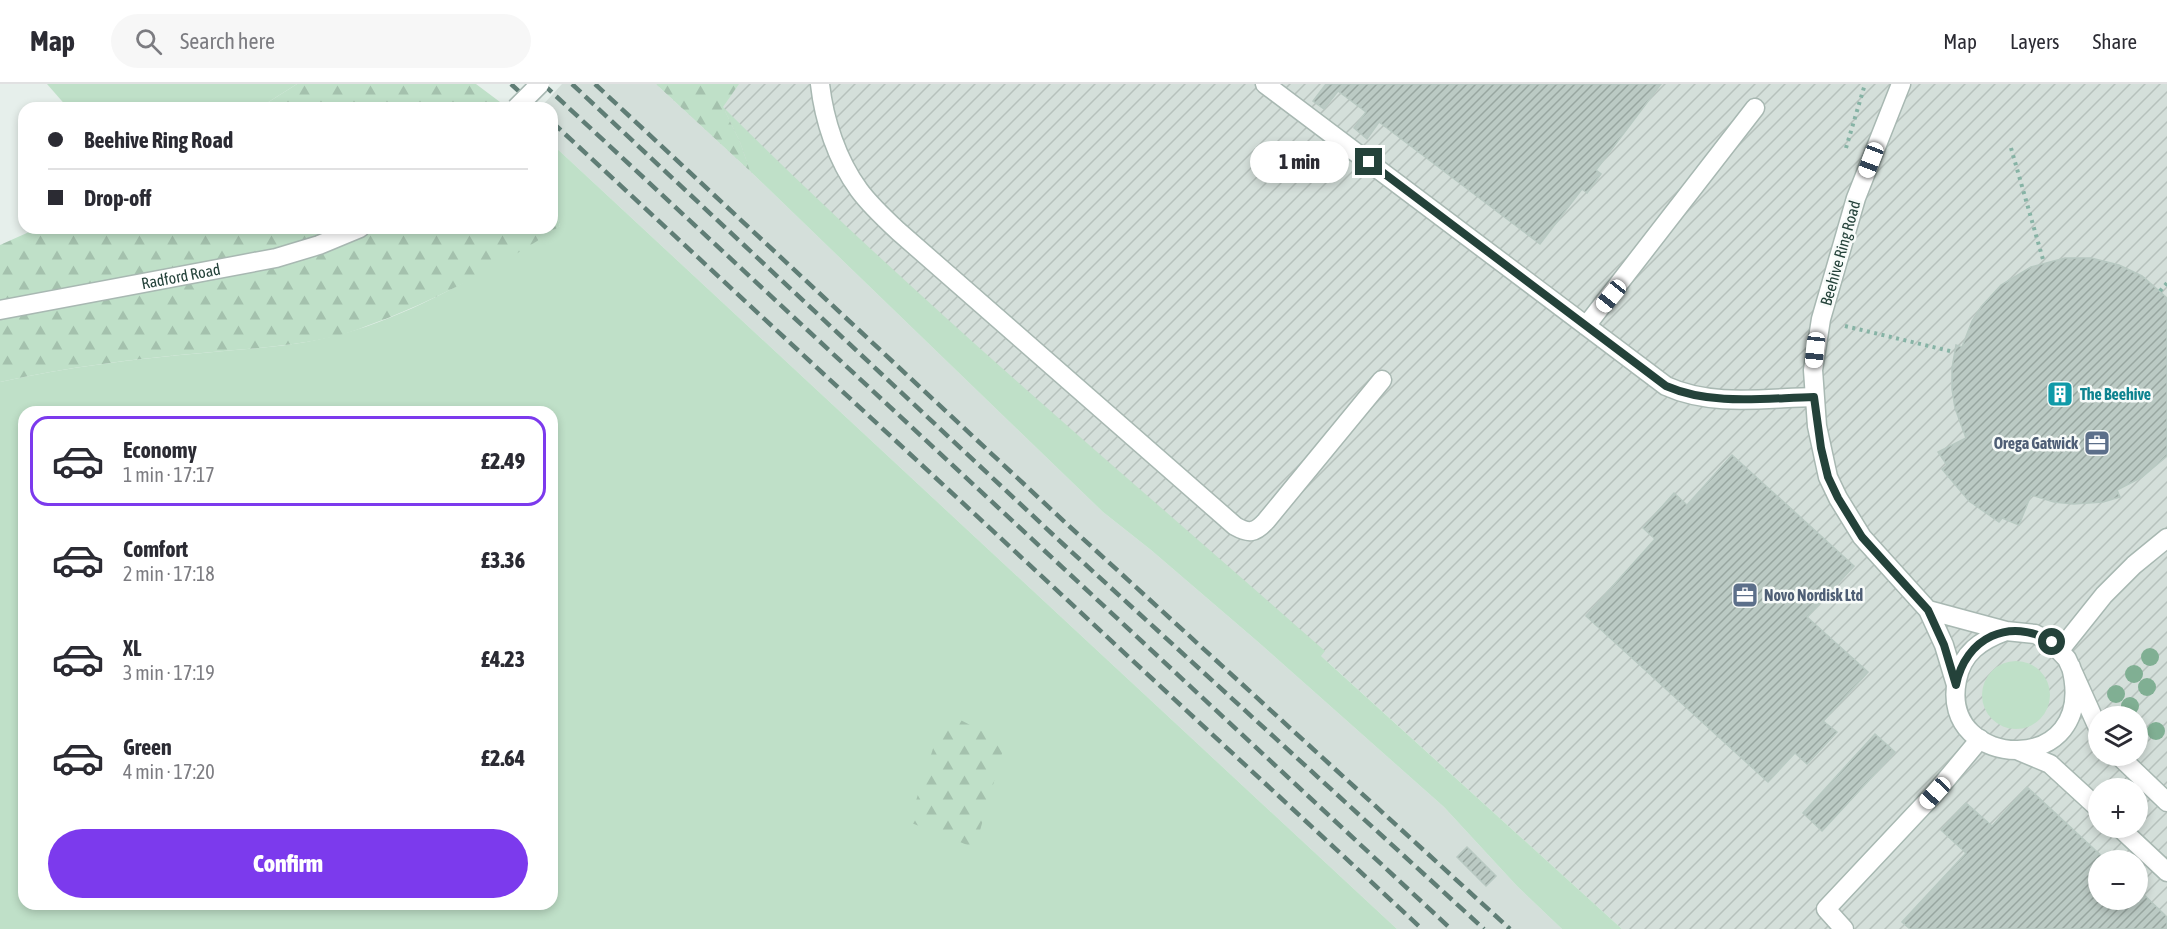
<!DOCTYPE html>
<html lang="en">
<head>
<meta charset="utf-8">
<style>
  body { margin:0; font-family:"Asap Condensed",sans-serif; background:#f7f7f7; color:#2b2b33; height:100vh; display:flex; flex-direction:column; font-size:22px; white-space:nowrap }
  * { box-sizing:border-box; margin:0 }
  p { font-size:20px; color:#7c7c81 }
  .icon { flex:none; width:33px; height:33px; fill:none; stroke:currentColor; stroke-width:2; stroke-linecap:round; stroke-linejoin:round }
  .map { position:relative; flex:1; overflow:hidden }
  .drawer { position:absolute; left:18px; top:322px; width:540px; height:504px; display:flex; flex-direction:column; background:#fff; border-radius:18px; box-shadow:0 3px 9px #0003 }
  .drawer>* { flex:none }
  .guide { position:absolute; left:18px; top:18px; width:540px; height:132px; border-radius:18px; box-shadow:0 3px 9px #0003; display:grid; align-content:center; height:132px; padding:0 30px; background:#fff }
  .buttons { position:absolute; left:2088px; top:622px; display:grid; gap:12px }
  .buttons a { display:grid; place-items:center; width:60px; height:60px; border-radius:50%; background:#fff; box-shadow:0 3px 9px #0003; font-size:30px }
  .end { position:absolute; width:27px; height:27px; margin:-14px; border:8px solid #24423a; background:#fff; box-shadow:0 0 0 3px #fff }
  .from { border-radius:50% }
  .bubble { position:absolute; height:42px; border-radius:21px; background:#fff; box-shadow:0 3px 9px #0003; font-size:20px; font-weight:800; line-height:42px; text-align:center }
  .car { position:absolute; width:18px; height:36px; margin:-18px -9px; border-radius:8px; box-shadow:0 0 4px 2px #0007; background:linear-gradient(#fff 24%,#345 0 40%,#fff 0 76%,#345 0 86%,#fff 0) }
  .guide b { display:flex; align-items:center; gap:21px; height:57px; font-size:22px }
  .guide b+b { border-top:2px solid #e1e1e2 }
  .guide i { width:15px; height:15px; background:#2b2b33 }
  ul { padding:10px 0 0; list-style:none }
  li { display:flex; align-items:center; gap:18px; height:90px; margin:0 12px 9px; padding:0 18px; border:3px solid transparent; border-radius:18px }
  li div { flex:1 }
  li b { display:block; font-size:22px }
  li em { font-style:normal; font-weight:800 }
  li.selected { border-color:#7c3aed }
  li>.icon { width:54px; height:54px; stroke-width:1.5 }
  .cta { display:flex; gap:12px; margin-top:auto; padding:12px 30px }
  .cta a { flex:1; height:69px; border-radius:36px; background:#7c3aed; color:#fff; font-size:24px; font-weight:800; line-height:69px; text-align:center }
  header { display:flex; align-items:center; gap:36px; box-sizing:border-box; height:84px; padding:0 30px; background:#fff; border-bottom:2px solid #e1e1e2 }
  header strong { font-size:28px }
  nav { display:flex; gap:33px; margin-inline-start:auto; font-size:21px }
  .search { width:420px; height:54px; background:#f7f7f7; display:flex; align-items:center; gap:15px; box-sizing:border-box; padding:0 21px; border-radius:33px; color:#7c7c81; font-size:22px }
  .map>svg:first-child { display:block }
  .built { fill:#d4dfda }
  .industrial { fill:url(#industrial-furrows); fill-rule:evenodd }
  .grass { fill:#bfe0c8; fill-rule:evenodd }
  .forest { fill:url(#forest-firs) }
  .building { fill:url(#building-hatch); stroke:#b8c9c2; stroke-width:1.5 }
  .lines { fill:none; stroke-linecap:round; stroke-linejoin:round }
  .service-casing { stroke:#a8b8b2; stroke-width:21 }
  .minor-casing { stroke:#a8b8b2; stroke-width:21 }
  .tertiary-casing { stroke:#a8b8b2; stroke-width:21 }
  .path { stroke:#86b3a5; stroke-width:4; stroke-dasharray:3 4.5; stroke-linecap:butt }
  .service { stroke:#fff; stroke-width:18 }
  .minor { stroke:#fff; stroke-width:18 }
  .tertiary { stroke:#fff; stroke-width:18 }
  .rail { stroke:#5f7d75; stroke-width:4.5; stroke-dasharray:12 6; stroke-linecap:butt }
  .tertiary-bridge-casing { stroke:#a8b8b2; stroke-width:21; stroke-linecap:butt }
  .tertiary-bridge { stroke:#fff; stroke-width:18 }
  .tree { fill:#80af93 }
  .route { stroke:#24423a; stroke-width:8 }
  .labels { text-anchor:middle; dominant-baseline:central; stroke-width:5; stroke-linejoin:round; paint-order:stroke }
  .street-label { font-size:16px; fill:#24423a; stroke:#f7fbf9 }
  .culture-label { font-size:16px; font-weight:bold; fill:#0d838f; stroke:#f7fbf9; text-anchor:start }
  .service-label { font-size:16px; font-weight:bold; fill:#4e5e75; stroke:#f7fbf9; text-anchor:end }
</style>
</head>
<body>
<header>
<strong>Map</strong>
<div class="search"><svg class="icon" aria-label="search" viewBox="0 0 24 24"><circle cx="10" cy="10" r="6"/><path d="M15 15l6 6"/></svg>Search here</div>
<nav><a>Map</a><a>Layers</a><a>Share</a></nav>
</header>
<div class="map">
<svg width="2167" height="845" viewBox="0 0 2167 845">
  <defs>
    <pattern id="industrial-furrows" width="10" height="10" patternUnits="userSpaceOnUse" patternTransform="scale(1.5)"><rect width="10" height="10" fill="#d4dfda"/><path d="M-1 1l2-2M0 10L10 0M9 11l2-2" fill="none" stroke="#b6c1bc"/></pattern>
    <pattern id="forest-firs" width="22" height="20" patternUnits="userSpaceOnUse" patternTransform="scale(1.5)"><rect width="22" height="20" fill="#bfe0c8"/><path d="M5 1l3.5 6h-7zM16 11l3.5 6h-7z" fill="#a4c1ad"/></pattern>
    <pattern id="building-hatch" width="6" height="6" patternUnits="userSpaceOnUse" patternTransform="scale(1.5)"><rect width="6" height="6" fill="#bbcac4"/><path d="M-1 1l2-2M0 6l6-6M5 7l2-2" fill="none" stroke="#98a6a0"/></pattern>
  </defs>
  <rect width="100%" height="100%" fill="#e6efeb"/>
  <path class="built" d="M562,0H656L750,87L1103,428L1151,466L1257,557L1444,723L1517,802L1562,845H1397L552,60V24H540Z"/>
  <path class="industrial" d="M656,0H2167V845H1622L1330,580L750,87ZM2098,633H2138V672H2098ZM2098,705H2138V744H2098ZM2098,777H2138V816H2098Z"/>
  <path class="grass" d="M47,0H297L259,24H68Z
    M723,23C914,214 1122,388 1325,567L1321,572L1622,845H1562L1517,802L1444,723L1257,557L1151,466L1103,428L750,87L740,58Z
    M552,60L1397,845H0V298C67,283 135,275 203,269C245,265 289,263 330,253C414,233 487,185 560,142L552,117ZM24,328H552V820H24Z
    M1982 611a34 34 0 1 1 68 0a34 34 0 1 1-68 0Z"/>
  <path class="forest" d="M297,0H476L508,24H259Z
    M656,0H739L723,23L740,58L750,87Z
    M552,117L560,142C505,179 449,209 388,234C368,241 349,250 328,254C287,263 244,265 202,269C134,275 67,283 0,298V161L38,144H552Z
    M945,628L1005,659L975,764L909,738Z"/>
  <path class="building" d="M1326,0H1661L1596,86L1601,90L1587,109L1582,105L1540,160L1379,38L1367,55L1354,44L1366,28L1338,7L1324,25L1313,17Z
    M2065,174H2091L2119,181L2142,192L2167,214V372L2142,393L2117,406L2120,413L2103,418L2073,420L2054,418L2031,411L2019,441L2002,434L1999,438L1969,417L1942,385L1947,381L1938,368L1966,354L1955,324L1952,305V284L1956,261L1962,263L1972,237L1981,223L2001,201L2031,183Z
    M1732,371L1854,482L1807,533L1868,588L1823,637L1837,648L1807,680L1795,669L1768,698L1586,532L1655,455L1643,444L1674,409L1687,421Z
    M1875,650L1895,668L1822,747L1803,729Z
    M2027,703L2107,777H2098V816H2138V805L2167,833V845H1910L1902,838L1966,769L1941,746L1966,719L1992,742Z
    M1467,763L1496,792L1486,802L1457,773Z"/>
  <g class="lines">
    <defs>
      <path id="service" d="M820,0C824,36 837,76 859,106C870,121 884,134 898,147L1235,442C1249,450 1255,449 1266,437L1382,296
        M1265,0L1666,302C1712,323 1765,314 1814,313
        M1586,242L1755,24
        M2060,566L2104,511L2134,481L2167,454
        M1844,845L1826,825L1935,709L1980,655"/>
      <path id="minor" d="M1901,0L1856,114L1821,235L1813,286L1817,342L1828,393L1838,414L1862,453L1928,526L1944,561L1956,601
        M1928,526L2006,547L2035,550L2052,559L2067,575L2098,644
        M2006,547C1981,556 1962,569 1957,596C1938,688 2100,695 2071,583
        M2019,667L2050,680L2098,724
        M2119,672L2167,718
        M2120,744L2167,788"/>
      <g id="tertiary">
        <path id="s1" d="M0,226L276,174L319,161L360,144"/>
      </g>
    </defs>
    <use href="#service" class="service-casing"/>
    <use href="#minor" class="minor-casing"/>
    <use href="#tertiary" class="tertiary-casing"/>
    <path class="path" d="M1846,64L1865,0
      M2011,64L2044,179
      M2160,207L2167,199
      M1845,242L1954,268"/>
    <use href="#service" class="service"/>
    <use href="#minor" class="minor"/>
    <use href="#tertiary" class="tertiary"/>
    <path class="rail" d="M511,0L537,24
      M543,0L1451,845
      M572,0L1063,460L1484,845
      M595,0L1069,442L1510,845
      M552,38L1422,845"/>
    <defs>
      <path id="tertiary-bridge" d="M516,24L540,0"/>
    </defs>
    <use href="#tertiary-bridge" class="tertiary-bridge-casing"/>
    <use href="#tertiary-bridge" class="tertiary-bridge"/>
  </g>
  <g class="tree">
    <circle cx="2150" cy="573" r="9"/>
    <circle cx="2134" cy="590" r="9"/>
    <circle cx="2147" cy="603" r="9"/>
    <circle cx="2116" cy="610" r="9"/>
    <circle cx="2130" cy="622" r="9"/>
    <circle cx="2156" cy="647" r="9"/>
  </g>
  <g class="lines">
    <path class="route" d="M1369,78L1666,302C1712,322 1765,314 1814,313L1821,364L1828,393L1838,414L1862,453L1928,526L1944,561L1956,601C1965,554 2010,532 2052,558"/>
  </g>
  <defs>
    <symbol id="building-square" viewBox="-11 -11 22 22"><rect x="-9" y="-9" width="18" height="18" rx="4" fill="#0f9aa8" stroke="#f7fbf9"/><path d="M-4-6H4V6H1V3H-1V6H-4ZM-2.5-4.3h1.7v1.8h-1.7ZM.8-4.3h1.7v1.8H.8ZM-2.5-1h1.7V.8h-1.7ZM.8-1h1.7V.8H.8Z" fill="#fff"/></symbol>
    <symbol id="office-square" viewBox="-11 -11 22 22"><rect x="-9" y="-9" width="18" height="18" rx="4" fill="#5c6f8a" stroke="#f7fbf9"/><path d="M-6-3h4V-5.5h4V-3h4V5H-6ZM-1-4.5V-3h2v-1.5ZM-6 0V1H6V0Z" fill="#fff"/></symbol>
  </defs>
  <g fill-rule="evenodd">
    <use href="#building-square" x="2045" y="295" width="30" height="30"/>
    <use href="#office-square" x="2082" y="344" width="30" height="30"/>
    <use href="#office-square" x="1730" y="496" width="30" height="30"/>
  </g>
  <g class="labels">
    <g class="street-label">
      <text transform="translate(1840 169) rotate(-74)">Beehive Ring Road</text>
      <text stroke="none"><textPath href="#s1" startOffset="184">Radford Road</textPath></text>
    </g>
    <g class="culture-label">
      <text x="2080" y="310">The Beehive</text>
    </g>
    <g class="service-label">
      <text x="2078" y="359">Orega Gatwick</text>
      <text x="1764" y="511" text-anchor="start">Novo Nordisk Ltd</text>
    </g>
  </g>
</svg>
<div class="buttons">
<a><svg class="icon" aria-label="layers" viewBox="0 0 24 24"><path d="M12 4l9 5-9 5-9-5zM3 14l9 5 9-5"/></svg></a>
<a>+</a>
<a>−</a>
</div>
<i class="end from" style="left:2052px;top:558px"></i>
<i class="end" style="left:1369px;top:78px"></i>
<div class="bubble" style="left:1250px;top:57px;width:99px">1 min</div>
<i class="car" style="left:1871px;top:76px;rotate:201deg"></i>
<i class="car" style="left:1611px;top:212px;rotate:219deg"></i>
<i class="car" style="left:1815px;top:266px;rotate:186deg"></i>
<i class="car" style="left:1935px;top:709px;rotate:223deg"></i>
<div class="guide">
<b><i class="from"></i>Beehive Ring Road</b>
<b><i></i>Drop-off</b>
</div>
<section class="drawer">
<ul>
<li class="selected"><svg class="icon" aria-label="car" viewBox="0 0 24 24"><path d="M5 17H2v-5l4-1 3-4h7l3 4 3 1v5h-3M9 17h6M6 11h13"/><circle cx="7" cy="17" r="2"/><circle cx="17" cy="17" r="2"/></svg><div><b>Economy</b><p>1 min · 17:17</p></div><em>£2.49</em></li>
<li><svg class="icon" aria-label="car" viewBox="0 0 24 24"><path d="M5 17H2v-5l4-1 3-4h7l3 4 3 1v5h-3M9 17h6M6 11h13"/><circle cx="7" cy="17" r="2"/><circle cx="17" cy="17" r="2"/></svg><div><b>Comfort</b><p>2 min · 17:18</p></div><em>£3.36</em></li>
<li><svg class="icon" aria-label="car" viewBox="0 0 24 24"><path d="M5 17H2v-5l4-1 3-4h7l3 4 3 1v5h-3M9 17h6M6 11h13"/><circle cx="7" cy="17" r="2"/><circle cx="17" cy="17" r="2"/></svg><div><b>XL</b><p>3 min · 17:19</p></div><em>£4.23</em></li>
<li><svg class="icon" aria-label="car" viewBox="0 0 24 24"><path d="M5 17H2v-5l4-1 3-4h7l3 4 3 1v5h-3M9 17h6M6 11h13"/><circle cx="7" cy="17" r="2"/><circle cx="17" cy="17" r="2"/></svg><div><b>Green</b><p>4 min · 17:20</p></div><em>£2.64</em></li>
</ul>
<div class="cta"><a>Confirm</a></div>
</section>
</div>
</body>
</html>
